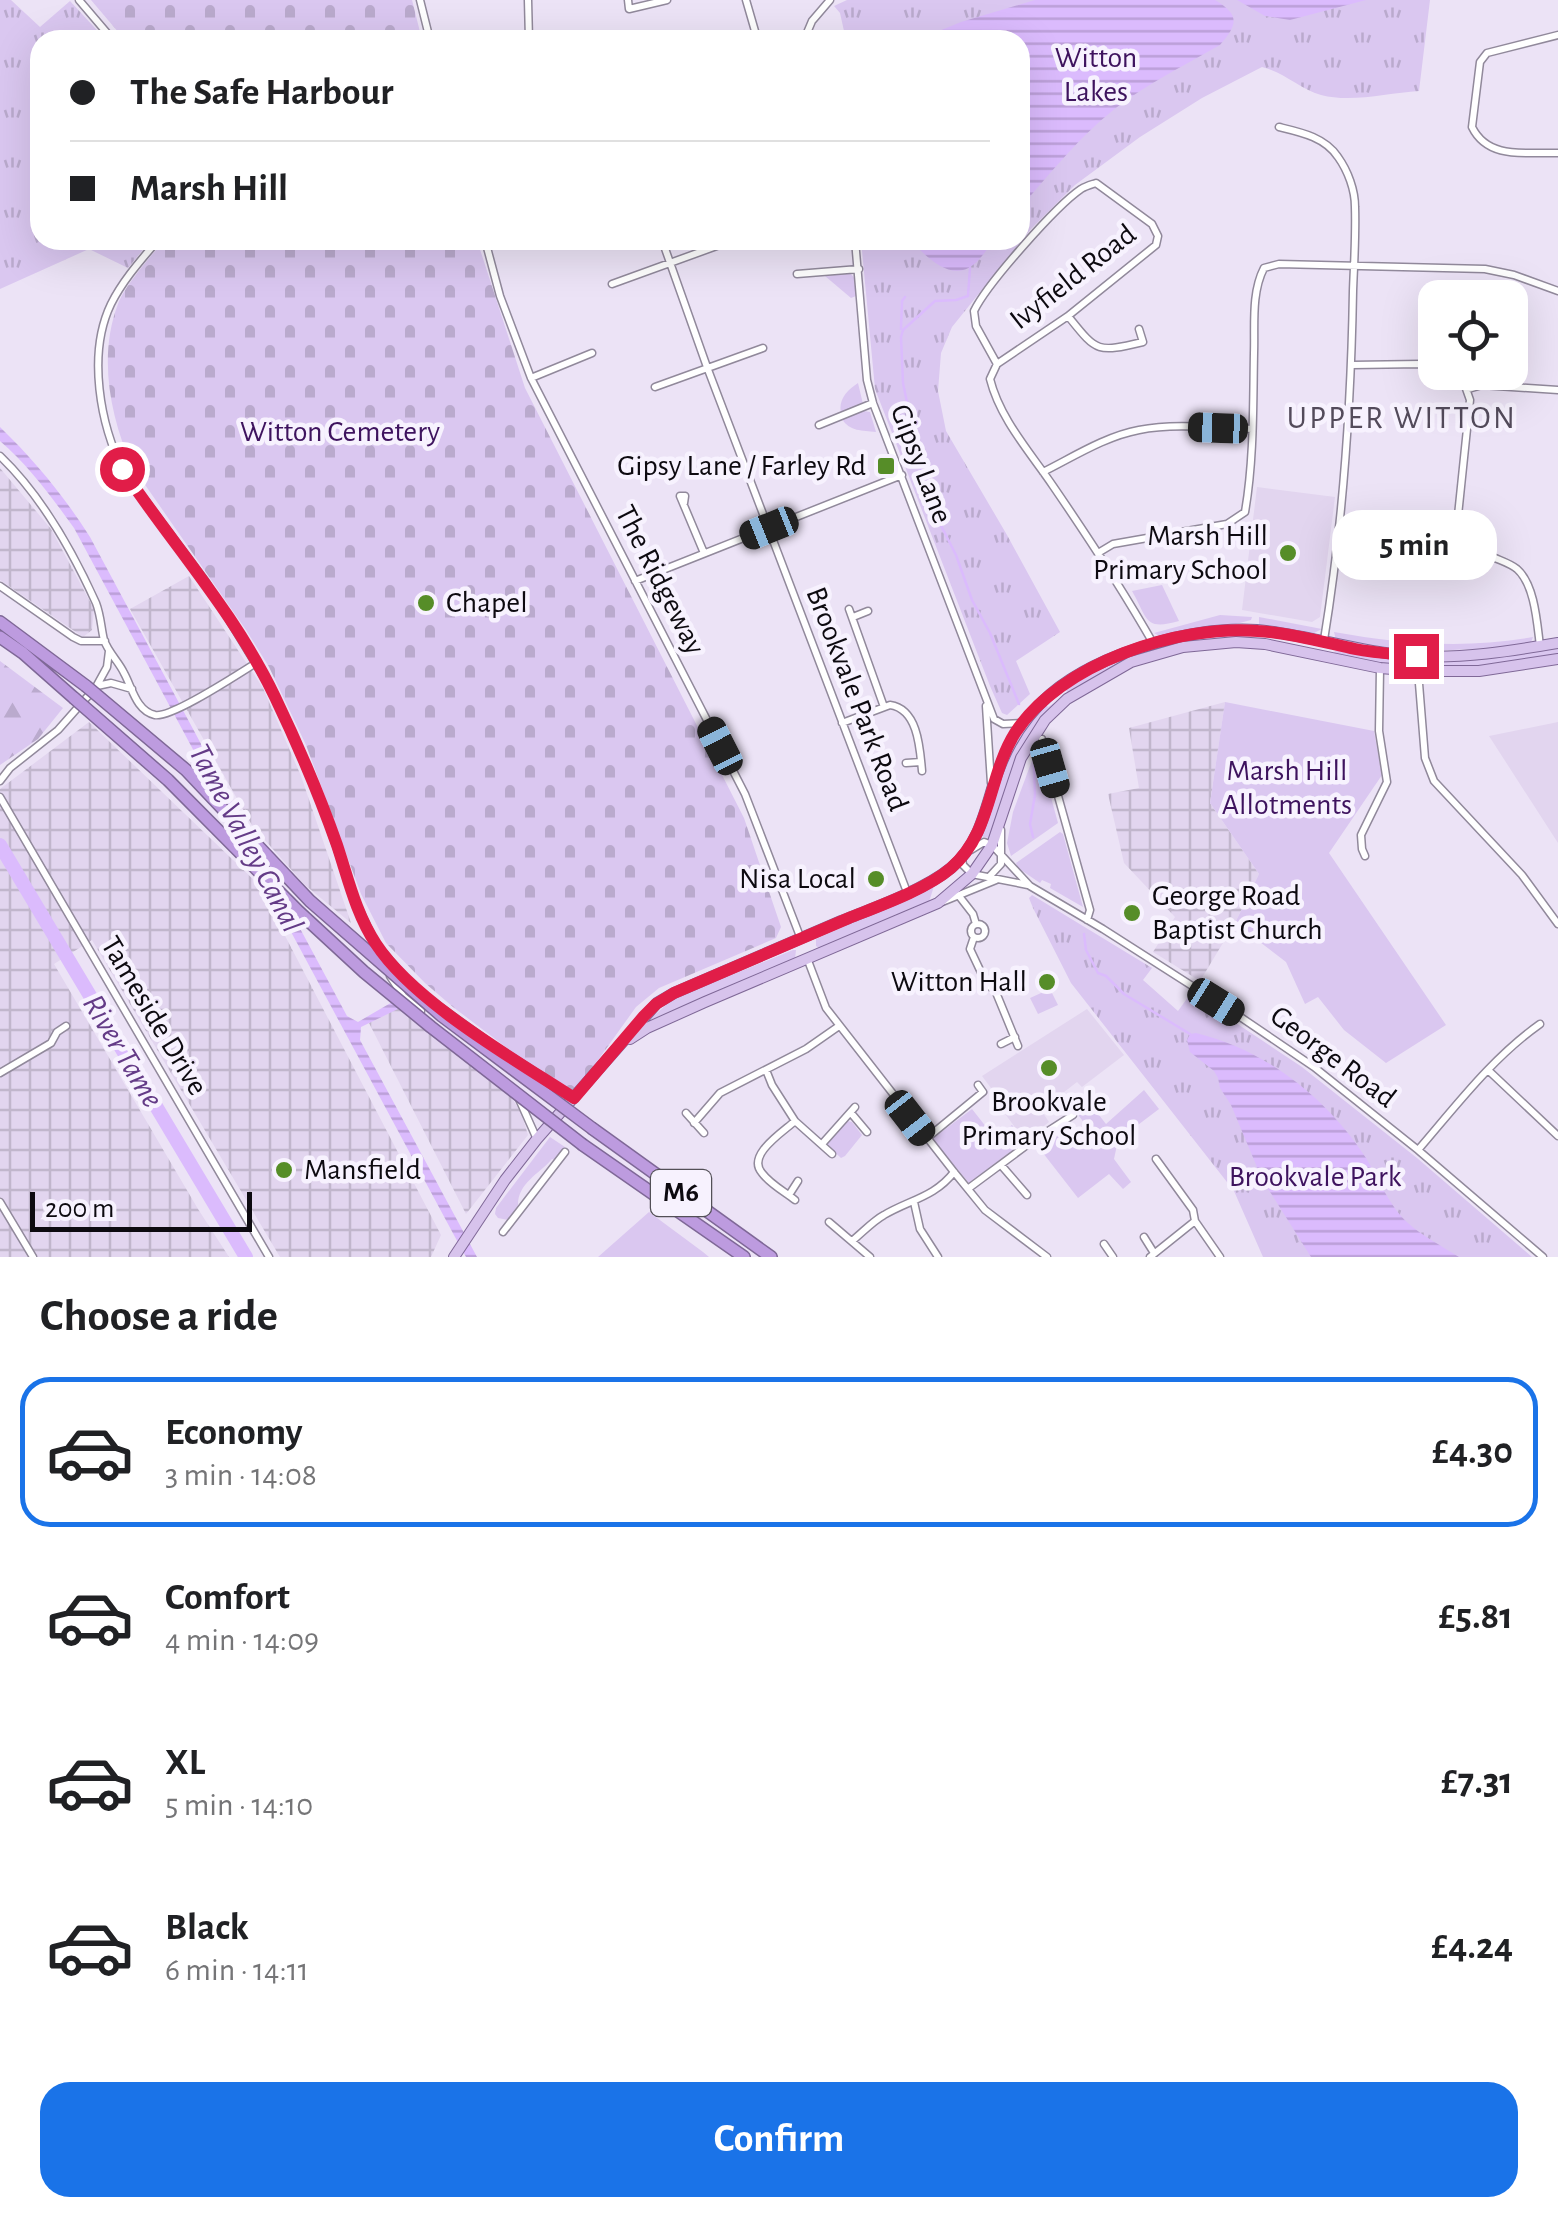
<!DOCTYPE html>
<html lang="en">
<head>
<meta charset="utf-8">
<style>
  body { margin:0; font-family:"Alegreya Sans",sans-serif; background:#f6f6f6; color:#202124; height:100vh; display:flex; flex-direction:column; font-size:38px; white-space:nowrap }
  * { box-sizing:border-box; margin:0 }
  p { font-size:32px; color:#757577 }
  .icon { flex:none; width:55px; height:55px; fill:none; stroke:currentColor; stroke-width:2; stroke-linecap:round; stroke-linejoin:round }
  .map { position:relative; height:1257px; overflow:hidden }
  .drawer { display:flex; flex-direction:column; background:#fff; flex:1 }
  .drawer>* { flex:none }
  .guide { position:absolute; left:30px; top:30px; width:1000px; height:220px; border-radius:30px; box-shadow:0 10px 40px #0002; display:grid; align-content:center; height:220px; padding:0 40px; background:#fff }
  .tools { position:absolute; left:1418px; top:280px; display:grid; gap:20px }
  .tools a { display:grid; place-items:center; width:110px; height:110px; border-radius:20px; background:#fff; box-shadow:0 10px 40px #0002; font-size:50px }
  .scale { position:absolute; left:30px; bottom:25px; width:222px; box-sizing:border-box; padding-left:10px; border:5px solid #0d0a10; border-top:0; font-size:28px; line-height:35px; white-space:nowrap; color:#0d0a10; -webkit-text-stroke:8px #f7f2fe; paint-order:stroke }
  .end { position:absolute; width:45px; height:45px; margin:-22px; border:12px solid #e11d48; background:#fff; box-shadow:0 0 0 5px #fff }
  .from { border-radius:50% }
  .bubble { position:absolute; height:70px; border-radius:30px; background:#fff; box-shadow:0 10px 40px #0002; font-size:32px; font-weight:700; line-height:70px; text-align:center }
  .car { position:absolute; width:30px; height:60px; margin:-30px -15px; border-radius:12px; box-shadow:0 0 8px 2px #0007; background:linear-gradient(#222 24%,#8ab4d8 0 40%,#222 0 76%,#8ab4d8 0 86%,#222 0) }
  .guide b { display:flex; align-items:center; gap:35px; height:95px; font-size:38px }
  .guide b+b { border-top:2px solid #e0e0e0 }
  .guide i { width:25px; height:25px; background:#202124 }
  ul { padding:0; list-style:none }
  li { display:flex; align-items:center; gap:30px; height:150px; margin:0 20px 15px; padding:0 20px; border:5px solid transparent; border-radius:30px }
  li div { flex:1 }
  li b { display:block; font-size:38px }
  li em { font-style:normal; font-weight:700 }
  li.on { border-color:#1a73e8 }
  li>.icon { width:90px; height:90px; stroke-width:1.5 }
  h2 { padding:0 40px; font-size:45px; line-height:120px }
  .cta { display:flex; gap:20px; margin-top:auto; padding:20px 40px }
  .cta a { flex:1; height:115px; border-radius:30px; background:#1a73e8; color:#fff; font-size:40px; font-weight:700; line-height:115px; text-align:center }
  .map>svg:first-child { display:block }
  .built { fill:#e2d5ef }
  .industrial { fill:url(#industrial-grid) }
  .green { fill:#dac7f0 }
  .forest { fill:url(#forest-firs) }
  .cemetery { fill:url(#cemetery-stones) }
  .park { fill:url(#park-tufts) }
  .water { fill:url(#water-rules) }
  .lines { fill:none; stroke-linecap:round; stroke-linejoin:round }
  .stream { stroke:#dbbbfd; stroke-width:2.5 }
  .river { stroke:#dbbbfd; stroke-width:14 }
  .street-casing { stroke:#91899b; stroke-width:9 }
  .primary-casing { stroke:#7f6897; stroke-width:12 }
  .highway-casing { stroke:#7f6897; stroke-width:14 }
  .street { stroke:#fff; stroke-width:6 }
  .primary { stroke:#d7c3ec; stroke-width:10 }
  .highway { stroke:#bd9bdf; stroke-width:11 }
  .highway-bridge-casing { stroke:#7f6897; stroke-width:14; stroke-linecap:butt }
  .highway-bridge { stroke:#bd9bdf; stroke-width:11 }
  .route { stroke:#e11d48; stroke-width:12 }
  .poi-dot { fill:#568d28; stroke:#f7f2fe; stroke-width:4 }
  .labels { text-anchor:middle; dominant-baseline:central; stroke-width:9; stroke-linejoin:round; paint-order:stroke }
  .shield { fill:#f7f2fe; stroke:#535057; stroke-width:2.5 }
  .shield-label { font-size:28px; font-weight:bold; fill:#0d0a10 }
  .park-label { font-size:30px; fill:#3e135e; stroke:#f7f2fe }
  .street-label { font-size:30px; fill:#0d0a10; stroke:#f7f2fe }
  .poi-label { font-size:30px; fill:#0d0a10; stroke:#f7f2fe; text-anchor:end }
  .neighbourhood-label { font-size:32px; letter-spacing:2.5px; fill:#534b5b; stroke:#f7f2fe }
  .water-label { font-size:32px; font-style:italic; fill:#643b87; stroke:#f7f2fe }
</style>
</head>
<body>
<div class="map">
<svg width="1558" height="1257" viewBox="0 0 1558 1257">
  <defs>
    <pattern id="industrial-grid" width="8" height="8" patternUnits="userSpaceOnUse" patternTransform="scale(2.5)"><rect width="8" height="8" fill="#e2d5ef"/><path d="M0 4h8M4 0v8" fill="none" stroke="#c1b6cc"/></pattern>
    <pattern id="forest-firs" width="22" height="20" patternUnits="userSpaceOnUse" patternTransform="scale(2.5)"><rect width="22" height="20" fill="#dac7f0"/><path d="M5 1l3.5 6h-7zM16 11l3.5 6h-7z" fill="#baaacd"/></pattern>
    <pattern id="cemetery-stones" width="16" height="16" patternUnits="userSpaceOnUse" patternTransform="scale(2.5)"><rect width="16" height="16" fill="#dac7f0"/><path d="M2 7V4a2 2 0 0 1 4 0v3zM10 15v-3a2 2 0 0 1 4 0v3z" fill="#baaacd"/></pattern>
    <pattern id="park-tufts" width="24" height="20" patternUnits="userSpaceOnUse" patternTransform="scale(2.5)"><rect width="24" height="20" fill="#dac7f0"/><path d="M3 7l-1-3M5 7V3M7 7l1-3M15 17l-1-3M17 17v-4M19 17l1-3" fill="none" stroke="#baaacd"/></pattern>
    <pattern id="water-rules" width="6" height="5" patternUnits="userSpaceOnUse" patternTransform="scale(2.5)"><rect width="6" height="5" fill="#dbbbfd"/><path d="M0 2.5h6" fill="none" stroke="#bb9fd8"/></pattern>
  </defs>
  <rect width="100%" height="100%" fill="#ece3f6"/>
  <path class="built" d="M1257,487L1335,497L1320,617L1312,622L1242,610Z
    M1558,722V843L1489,736Z
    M1087,1009L1124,1055L1082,1087L1077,1082L1041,1110L1049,1122L1025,1141L1003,1111L1006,1108L982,1076Z"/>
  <path class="industrial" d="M0,468L51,529L94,609L92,630L83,637L0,580Z
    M189,576L263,688L301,776L351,923L305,885L253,827L130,609Z
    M1225,702L1210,803L1259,874L1235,923L1200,981L1153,952L1175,917L1124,863L1108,794L1139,788L1129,728Z
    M89,722L258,884L441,1235L431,1257H280L92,940L54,964L198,1209L229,1257H0V789Z
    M398,1006L511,1097L521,1112L528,1135L466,1214L369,1023Z"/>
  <path class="green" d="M845,274H851L855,279L856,296L851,298L825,276Z
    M858,383L863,404L841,413C838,400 847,390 858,383Z
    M864,411L870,412L876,432C862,430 850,432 842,419Z
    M1162,585L1179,621C1144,631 1148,619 1132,591Z
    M1220,615L1252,617L1251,620L1228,626L1161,637L1154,633Z
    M1259,617L1322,629L1312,634L1259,625Z
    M1334,632C1401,644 1466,649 1533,637L1531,642L1525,644C1457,653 1404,652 1336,640Z
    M1249,635L1250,638H1212L1173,646L1069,694L1065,689C1130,652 1174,638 1249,635Z
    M1558,648V656C1535,659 1510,665 1487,667C1436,670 1385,665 1335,655L1334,652L1339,649L1451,660L1503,657Z
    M1059,700L1038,725L991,839L981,836C998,789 1008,740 1046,705L1048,707Z
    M1225,702L1374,731L1382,775L1329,853L1446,1025L1386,1063L1344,1030L1318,997L1305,1004L1286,962L1235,923L1259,874L1210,803Z
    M1034,755L1040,757L1058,823L1011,856L1007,843L1013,812Z
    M1060,832L1063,834L1083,907L1050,888L1051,884L1042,880L1040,883L1018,868L1016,863Z
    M934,886L929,902L819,948L816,946V939Z
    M793,950H796L795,959L648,1021L667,1004L685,994Z
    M1050,989L1058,1005L1038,1014L1030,998Z
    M1144,1090L1159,1109L1118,1140L1114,1159L1131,1182L1123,1189L1109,1174L1078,1198L1036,1144L1051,1135L1065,1138L1085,1124L1076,1112L1088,1101L1106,1124Z
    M972,1109L994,1137L1012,1125L1025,1141L969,1183L932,1139Z
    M847,1121L852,1122L862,1135L845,1156L841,1158L828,1146L827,1140Z
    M550,1137L565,1147L555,1160L552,1159C539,1174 518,1183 518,1205L508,1220L498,1218L495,1214L496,1208Z
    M649,1212L703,1252L709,1257H598Z"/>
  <path class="forest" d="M0,661L63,708L38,739L0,765Z"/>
  <path class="cemetery" d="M91,0H412L422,40H125Z
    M165,240H477L525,388L744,818L781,927L776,938L659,988L636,1007L573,1095L549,1080L453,1007L425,983L386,943L361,894L306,745L269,667L246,630L132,466C110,417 98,356 118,304C124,287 152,254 165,240Z"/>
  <path class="park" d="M0,0H11L40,27L70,1L106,40H40V240H151L128,268L89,249L0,289Z
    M847,0H1430L1419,91C1388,93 1351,103 1321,95C1300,89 1284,72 1262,67L1202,98L1140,137L1075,185L1031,229L952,327L941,353L938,391L946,431L1007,535L1060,632L1016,661L1030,694L1007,715L1002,713L990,686L875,389L861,240H1020V40H846L840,13L834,6Z
    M1032,895L1152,968L1143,980L1178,1011L1191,993L1302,1067L1417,1158L1532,1257H1263L1234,1191L1071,983L1033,908L1029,898Z"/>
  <path class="water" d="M1035,0H1215C1240,15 1238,24 1220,45C1190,62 1159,78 1131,97C1088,126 1054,169 1020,208V40H917L961,22Z
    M1237,0H1366L1290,20L1265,16Z
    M910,240H994C988,248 981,259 973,265C950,283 925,255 910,240Z
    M0,427C35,461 64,496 90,537L347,1016L358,1022L394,1001L400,1008L361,1027L360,1040L477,1257H466L455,1237L74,528C51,496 29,466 0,441Z
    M1196,1033C1266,1050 1327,1098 1366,1158C1379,1179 1389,1206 1408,1223C1422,1236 1442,1246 1459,1257H1311L1262,1179L1231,1105L1220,1088L1218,1078L1214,1071L1190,1052L1187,1040L1190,1034Z"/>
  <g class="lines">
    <path class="stream" d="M901,329L902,301L905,297
      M918,455L903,383L901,337L903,330L935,301L956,300L968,296L970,268
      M919,462L930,504L956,555L972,600L990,633L1019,704
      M1033,837L1030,824L1035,795L1034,766
      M1084,934L1086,950L1098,973L1106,976L1124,994L1190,1034"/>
    <path class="river" d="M0,845L246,1257"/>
    <defs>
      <path id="street" d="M79,0L113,40
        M420,0L430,40
        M528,0L529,40
        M628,0L629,9L667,0
        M746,0L755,31L753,40
        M1558,35L1487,53L1480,62L1472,127C1488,160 1526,152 1558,153
        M586,36V40
        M799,40H804L812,21L830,0
        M1279,127C1300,132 1325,137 1338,157C1348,171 1355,190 1355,207C1356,235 1354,263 1353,291C1351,408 1343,524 1324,640
        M158,240C141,260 123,280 111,304C87,354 100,425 124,472L206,582L273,692L322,804L353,896L383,960
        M485,240L500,296L531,378L745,794L801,939
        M662,240L707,367L907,892
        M855,240L867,380L873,403L994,719L1003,724L1022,723
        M797,274L859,269
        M612,284L725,243
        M1068,316C1097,352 1096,353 1143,342L1139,329
        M997,364L1068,316L1156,245L1158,236L1152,224L1096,183C1090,185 1086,186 1081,189C1056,206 987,284 974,311L976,326L997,364L990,379C1000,419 1030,452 1053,486C1088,537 1122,589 1153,643
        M1352,365L1421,364L1435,368
        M1449,372L1464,383L1470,400L1454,554
        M531,378L592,353
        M655,387L763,348
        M1468,389L1482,385L1558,390
        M819,425L873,403
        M0,456C42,496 72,550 96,603C101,616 101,628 104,640C108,652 119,662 124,673C132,687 136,711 155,715C172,718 238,674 256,663
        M1043,472C1073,457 1106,436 1139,430C1175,423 1216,428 1252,429
        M684,503L685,496H680L704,553
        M1338,547L1495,558C1502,561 1511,564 1517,569C1535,585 1537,623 1540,646
        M1098,553L1113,544L1227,524L1245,512C1254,460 1253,405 1254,353C1255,326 1251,293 1264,268L1279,264L1485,269L1514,275L1558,291
        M635,581L902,475
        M0,586L73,637L81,641H105
        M849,609L884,707
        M853,617L868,611
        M1418,671L1425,758L1434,781L1522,875L1558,924
        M97,686L111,683L132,689
        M986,706L991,783
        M842,723L890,705C918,709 920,748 922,771
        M1042,739L1090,910L1087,920
        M906,763L921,762
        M0,781L10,768L58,730L96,687L107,667L109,651
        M0,797L269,1257
        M971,850L984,842L992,845L1030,886L1103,929L1236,1014L1314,1067L1418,1150L1543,1257
        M1365,856L1362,849L1361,835L1387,782L1379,731L1380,669
        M962,858L963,865L972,874L1028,885
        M989,877L1001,864V830
        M959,896L973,914L976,924
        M942,902L996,880
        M971 931a7 7 0 1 1 14 0a7 7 0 1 1-14 0Z
        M974,937L970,949L987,985L995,990L1018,1046
        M382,951L400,972
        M807,958L826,1008L954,1172L985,1210L1047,1257
        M390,976L403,996L421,1011
        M436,1004L493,1045L574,1097
        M1001,1044L1015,1037
        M766,1070L772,1085L795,1121L832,1154
        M1488,1070L1558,1136
        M0,1073L51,1043L57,1032L66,1026
        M519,1099L536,1137
        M686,1113L704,1133
        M851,1113L867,1132
        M795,1121C783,1132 746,1155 762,1173C770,1184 785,1192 795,1200
        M694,1123L720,1093L806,1049L839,1026
        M927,1138L983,1092L978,1085
        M822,1144L855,1107
        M1418,1150C1456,1106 1492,1058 1540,1024
        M1156,1159L1193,1210L1195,1221L1220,1257
        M1001,1165L1027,1195
        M969,1188L1031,1142L1073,1115
        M789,1195L798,1181
        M0,1202L33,1257
        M914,1202L920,1229L938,1257
        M829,1222L870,1257
        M503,1232L565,1152
        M1144,1237L1154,1253
        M852,1241C863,1232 873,1221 884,1215C909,1200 935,1197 954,1172
        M1104,1244L1113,1257
        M1150,1257L1195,1221"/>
      <path id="primary" d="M630,1039L647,1028L705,1002L938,903L972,874L992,845L1021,758L1045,720L1067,699L1131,662L1183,647L1236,642L1265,644L1380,668L1418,671H1479L1558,659
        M454,1257L505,1180L537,1139L657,1003L674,993C730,969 785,945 841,921C874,908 924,890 951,868C976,847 983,819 992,789C1017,705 1070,668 1152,644C1185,634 1223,628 1257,630C1310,635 1361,653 1415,656C1462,659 1511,651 1558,643"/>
      <path id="highway" d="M0,622L86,686
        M0,637L23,653L74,698
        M593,1129L771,1257
        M583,1145L744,1257"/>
    </defs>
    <use href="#street" class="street-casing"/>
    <use href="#primary" class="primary-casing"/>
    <use href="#highway" class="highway-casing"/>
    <use href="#street" class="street"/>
    <use href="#primary" class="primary"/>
    <use href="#highway" class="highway"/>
    <defs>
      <path id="highway-bridge" d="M86,686L186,770L310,901L442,1016L593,1129
        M74,698L168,780L299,912L364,972L431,1027L583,1145"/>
    </defs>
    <use href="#highway-bridge" class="highway-bridge-casing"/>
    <use href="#highway-bridge" class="highway-bridge"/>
  </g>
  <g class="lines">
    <path class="route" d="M122,469C173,545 235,613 275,697C298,745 319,794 337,845C348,878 356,914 376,944C414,1002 514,1059 574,1098L644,1016L656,1004L674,993C732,968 790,943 849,918C879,906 927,889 951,868C992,833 988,776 1015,733C1060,663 1179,624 1258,631C1291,633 1323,642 1355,649C1375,653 1396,654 1416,656"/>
  </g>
  <g class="poi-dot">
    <rect x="876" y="456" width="20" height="20" rx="5"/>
    <circle cx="1288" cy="553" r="10"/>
    <circle cx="426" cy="603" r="10"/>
    <circle cx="876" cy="879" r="10"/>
    <circle cx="1132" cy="913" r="10"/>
    <circle cx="1047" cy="982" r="10"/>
    <circle cx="1049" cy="1068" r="10"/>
    <circle cx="284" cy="1170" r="10"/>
  </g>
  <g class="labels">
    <rect class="shield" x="651" y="1170" width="60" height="46" rx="8"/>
    <g class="shield-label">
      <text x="681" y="1193">M6</text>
    </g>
    <g class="park-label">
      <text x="1096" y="58">Witton<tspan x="1096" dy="34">Lakes</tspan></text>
      <text x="340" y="432">Witton Cemetery</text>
      <text x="1287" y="771">Marsh Hill<tspan x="1287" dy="34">Allotments</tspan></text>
      <text x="1315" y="1177">Brookvale Park</text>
    </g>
    <g class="street-label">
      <text transform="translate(1073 277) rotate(-38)">Ivyfield Road</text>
      <text transform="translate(921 464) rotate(69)">Gipsy Lane</text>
      <text transform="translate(660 580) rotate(63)">The Ridgeway</text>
      <text transform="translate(857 699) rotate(69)">Brookvale Park Road</text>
      <text transform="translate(154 1016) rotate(59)">Tameside Drive</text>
      <text transform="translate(1333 1057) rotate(37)">George Road</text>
    </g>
    <g class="poi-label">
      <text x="866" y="466">Gipsy Lane / Farley Rd</text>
      <text x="1268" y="536">Marsh Hill<tspan x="1268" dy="34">Primary School</tspan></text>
      <text x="446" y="603" text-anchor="start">Chapel</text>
      <text x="856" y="879">Nisa Local</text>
      <text x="1152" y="896" text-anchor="start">George Road<tspan x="1152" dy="34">Baptist Church</tspan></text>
      <text x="1027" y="982">Witton Hall</text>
      <text x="1049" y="1102" text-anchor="middle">Brookvale<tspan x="1049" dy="34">Primary School</tspan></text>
      <text x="304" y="1170" text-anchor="start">Mansfield</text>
    </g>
    <g class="neighbourhood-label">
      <text x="1402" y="418">UPPER WITTON</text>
    </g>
    <g class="water-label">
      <text transform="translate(246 838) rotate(62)">Tame Valley Canal</text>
      <text transform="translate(123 1051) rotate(59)">River Tame</text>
    </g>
  </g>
</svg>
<div class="tools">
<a><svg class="icon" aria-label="locate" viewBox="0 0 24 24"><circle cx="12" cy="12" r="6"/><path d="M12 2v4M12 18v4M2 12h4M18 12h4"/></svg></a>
</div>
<div class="scale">200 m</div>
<i class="end from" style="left:122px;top:469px"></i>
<i class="end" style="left:1416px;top:656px"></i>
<div class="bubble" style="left:1332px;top:510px;width:165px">5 min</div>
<i class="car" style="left:1218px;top:428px;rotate:272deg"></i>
<i class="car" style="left:769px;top:528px;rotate:248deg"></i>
<i class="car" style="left:720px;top:746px;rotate:333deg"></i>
<i class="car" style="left:1050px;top:768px;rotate:164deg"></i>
<i class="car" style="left:1216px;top:1002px;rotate:122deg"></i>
<i class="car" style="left:910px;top:1118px;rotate:142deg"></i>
<div class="guide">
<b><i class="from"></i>The Safe Harbour</b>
<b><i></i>Marsh Hill</b>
</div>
</div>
<section class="drawer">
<h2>Choose a ride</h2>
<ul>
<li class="on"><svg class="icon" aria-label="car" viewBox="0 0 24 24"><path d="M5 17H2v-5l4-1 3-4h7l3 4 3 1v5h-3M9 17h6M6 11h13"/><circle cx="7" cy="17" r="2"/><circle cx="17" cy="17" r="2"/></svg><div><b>Economy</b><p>3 min · 14:08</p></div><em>£4.30</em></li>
<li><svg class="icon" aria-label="car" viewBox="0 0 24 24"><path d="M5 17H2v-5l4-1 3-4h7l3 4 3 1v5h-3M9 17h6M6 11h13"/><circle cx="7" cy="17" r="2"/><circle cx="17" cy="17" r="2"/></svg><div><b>Comfort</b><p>4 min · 14:09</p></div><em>£5.81</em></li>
<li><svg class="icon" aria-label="car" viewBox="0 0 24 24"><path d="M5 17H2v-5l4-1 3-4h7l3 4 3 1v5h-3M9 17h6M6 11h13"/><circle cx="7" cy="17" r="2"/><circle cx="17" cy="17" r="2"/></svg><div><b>XL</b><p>5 min · 14:10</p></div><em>£7.31</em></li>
<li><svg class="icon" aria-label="car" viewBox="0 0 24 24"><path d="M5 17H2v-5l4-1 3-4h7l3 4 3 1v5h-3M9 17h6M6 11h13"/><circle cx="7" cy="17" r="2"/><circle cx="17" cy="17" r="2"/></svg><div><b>Black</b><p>6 min · 14:11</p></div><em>£4.24</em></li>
</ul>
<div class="cta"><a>Confirm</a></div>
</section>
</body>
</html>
